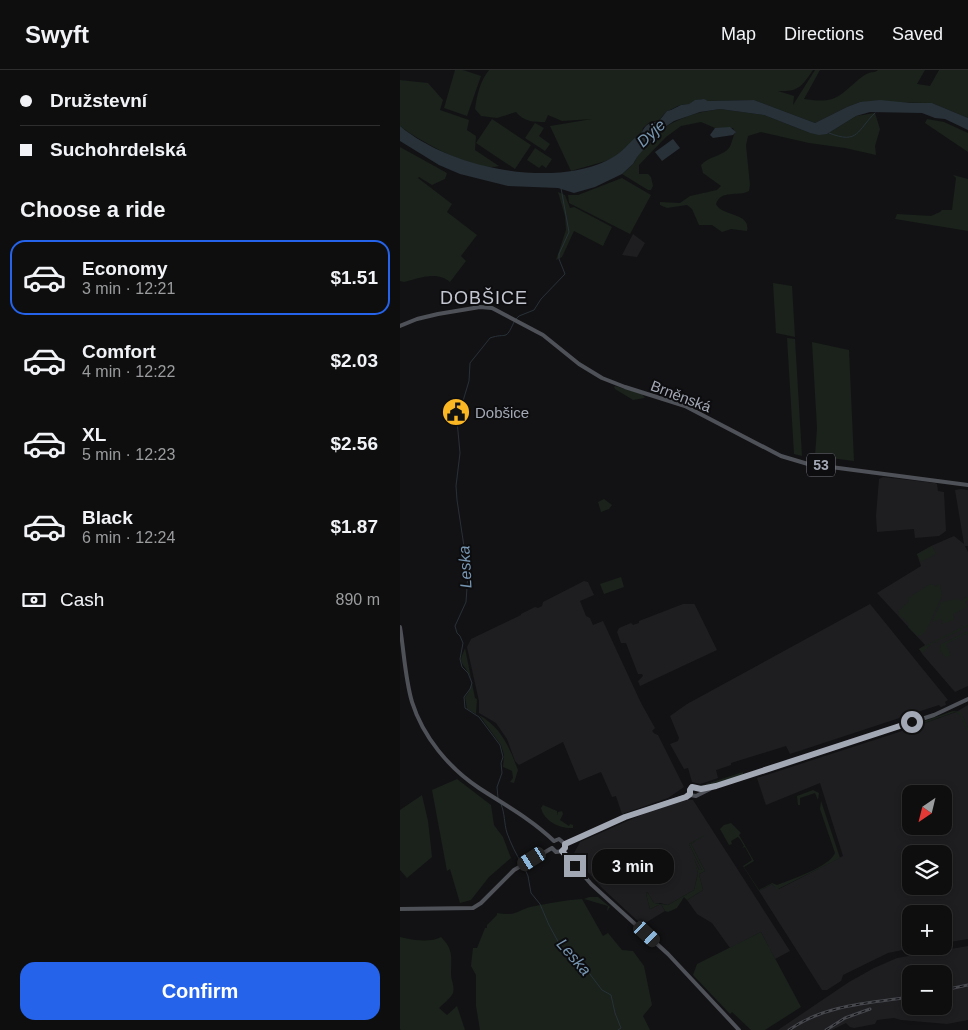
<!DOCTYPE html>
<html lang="en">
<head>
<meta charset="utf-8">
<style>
  body { margin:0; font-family:Arial,sans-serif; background:#171718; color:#f1f3f6; height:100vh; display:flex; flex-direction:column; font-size:19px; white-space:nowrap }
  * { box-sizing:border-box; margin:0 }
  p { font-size:16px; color:#9b9c9e }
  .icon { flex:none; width:28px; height:28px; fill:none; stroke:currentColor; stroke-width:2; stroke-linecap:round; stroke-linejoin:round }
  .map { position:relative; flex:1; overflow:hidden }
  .drawer { display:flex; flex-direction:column; background:#0e0e0f; width:400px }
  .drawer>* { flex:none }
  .banner { display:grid; align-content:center; height:110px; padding:0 20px; background:#0e0e0f }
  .needle { width:32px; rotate:215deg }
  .buttons { position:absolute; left:502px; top:715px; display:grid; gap:10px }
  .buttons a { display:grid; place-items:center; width:50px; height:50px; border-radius:10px; background:#0e0e0f; box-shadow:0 2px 8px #0003,0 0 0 1px #2e2e2f; font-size:25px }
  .end { position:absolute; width:22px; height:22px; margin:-11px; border:6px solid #a3a8b5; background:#111; box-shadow:0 0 0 2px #111 }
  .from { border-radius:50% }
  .bubble { position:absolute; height:35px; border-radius:15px; background:#0e0e0f; box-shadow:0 2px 8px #0003,0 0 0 1px #2e2e2f; font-size:16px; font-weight:600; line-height:35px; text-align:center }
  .car { position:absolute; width:15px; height:30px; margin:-15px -8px; border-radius:6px; box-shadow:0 0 4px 1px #0007; background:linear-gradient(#222 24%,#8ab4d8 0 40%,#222 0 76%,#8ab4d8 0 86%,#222 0) }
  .banner b { display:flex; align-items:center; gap:18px; height:48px; font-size:19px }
  .banner b+b { border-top:1px solid #2e2e2f }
  .banner i { width:12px; height:12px; background:#f1f3f6 }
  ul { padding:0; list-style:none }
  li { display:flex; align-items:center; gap:15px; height:75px; margin:0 10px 8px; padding:0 10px; border:2px solid transparent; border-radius:15px }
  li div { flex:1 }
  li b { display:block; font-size:19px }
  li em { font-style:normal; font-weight:600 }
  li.on { border-color:#2563eb }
  li>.icon { width:45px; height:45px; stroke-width:1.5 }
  h2 { padding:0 20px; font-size:22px; line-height:60px }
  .pay { display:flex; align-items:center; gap:12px; height:55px; padding:0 20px; font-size:19px }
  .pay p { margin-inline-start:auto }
  .cta { display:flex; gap:10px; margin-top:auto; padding:10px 20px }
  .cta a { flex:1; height:58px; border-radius:15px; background:#2563eb; color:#fff; font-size:20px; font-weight:600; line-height:58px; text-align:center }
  header { display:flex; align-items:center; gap:30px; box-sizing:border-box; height:70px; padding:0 25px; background:#0e0e0f; border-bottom:1px solid #2e2e2f }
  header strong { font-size:24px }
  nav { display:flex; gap:28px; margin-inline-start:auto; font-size:18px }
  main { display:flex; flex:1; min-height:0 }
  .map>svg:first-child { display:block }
  .built { fill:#1e1e21; fill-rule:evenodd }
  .green { fill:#1a221b }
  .water { fill:#283138 }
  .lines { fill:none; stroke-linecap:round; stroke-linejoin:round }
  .stream { stroke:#283138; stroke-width:1 }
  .major { stroke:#4f5158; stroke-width:4 }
  .rail-casing { stroke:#46484e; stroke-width:3 }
  .rail { stroke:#0d0d0f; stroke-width:1; stroke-dasharray:4; stroke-linecap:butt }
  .route { stroke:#a3a8b5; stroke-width:6 }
  .labels { text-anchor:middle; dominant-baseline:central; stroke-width:4; stroke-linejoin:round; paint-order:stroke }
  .shield { fill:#0d0d0f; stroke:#767a83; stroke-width:1 }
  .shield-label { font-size:14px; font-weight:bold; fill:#a3a8b5 }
  .street-label { font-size:15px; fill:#a3a8b5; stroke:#0d0d0f }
  .poi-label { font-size:15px; fill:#a3a8b5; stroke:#0d0d0f; text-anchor:start }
  .water-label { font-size:16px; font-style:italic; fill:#7796b2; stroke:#0d0d0f }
  .quarter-label { font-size:18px; letter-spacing:1px; fill:#c4c7d1; stroke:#0d0d0f }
</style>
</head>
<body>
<header>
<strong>Swyft</strong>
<nav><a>Map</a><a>Directions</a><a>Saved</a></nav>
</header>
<main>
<section class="drawer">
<div class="banner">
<b><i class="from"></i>Družstevní</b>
<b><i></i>Suchohrdelská</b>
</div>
<h2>Choose a ride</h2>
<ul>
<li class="on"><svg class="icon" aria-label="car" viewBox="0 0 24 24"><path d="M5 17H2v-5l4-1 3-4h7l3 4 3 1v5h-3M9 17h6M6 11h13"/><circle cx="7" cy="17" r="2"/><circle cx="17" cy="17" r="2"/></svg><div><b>Economy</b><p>3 min · 12:21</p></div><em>$1.51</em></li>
<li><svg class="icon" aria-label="car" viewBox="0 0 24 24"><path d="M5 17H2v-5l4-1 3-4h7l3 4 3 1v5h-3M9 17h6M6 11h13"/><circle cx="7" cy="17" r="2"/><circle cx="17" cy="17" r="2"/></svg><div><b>Comfort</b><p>4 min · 12:22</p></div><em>$2.03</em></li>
<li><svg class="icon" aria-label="car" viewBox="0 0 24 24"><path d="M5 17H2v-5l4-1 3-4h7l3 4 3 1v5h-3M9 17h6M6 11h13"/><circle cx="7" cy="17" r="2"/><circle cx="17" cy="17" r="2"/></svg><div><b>XL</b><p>5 min · 12:23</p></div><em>$2.56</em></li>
<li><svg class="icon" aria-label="car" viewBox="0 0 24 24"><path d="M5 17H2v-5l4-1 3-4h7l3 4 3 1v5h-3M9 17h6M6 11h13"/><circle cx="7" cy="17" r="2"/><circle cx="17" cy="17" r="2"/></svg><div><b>Black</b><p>6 min · 12:24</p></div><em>$1.87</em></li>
</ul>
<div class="pay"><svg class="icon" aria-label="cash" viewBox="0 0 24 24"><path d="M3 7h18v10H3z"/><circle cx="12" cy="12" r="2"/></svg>Cash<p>890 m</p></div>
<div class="cta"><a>Confirm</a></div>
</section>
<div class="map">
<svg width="568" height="960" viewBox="0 0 568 960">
  <rect width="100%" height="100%" fill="#121214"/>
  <path class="built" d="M233,164L245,173L237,187L222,185Z
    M483,407L535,413L537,414L538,421L544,422L546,461L539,466L515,468L514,459L477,462L476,446L479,409Z
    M561,419L568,420V476H565L568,482V616L555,622L523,585L519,579L525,575L477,523L521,496L517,484L531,476L554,466L564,474L555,420Z
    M184,511L188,512L194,525L180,531L186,546L190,548L193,555L203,551L241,633L255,658L252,661L255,664L258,665L284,717L268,728L222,744L216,726L212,727L201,702L179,711L163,672L119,695L115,691L107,669L96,653L79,643V631L67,577L71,569L121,545V544L135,537L138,538L142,536L143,532Z
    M283,534H294L295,535L317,580L240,616L238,611L243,606L242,604H238L226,573H221L217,562L219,558L231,553L233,555L239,553V551Z
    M470,534L548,630L545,632L546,635L541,637L539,635L390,684L386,676L331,693V695L316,700L318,708L300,714L292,712L288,698L284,699L270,674L278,671L279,668L270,646L287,634Z
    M568,635V869L544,873V844H511V876H522L488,883L443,905L441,911L427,920H422L359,821L372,814L377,819H379L443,786L420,713L366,735L357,708L499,662L556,642ZM511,724H544V756H511ZM511,784H544V816H511Z
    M287,730H293L390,881L375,889L361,862L330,878L312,853L297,844L287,830L303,820L299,804L305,801L291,774L305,765L289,774L302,800H299L294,789L298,803L294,820L268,835L260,833H254L247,822L246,824L250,839L261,834L265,841L242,855L201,817L179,792L174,783L180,772L250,741Z
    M568,876V950L547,954L501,950L494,948L477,950L475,954L454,958L450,957L446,953L432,960H378L449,912L474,898L497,888ZM511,904H544V936H511Z"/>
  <path class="green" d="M55,0H63L81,6L67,46L44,38Z
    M89,0H413C402,16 399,22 378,21L394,26L393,35L415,0H420L404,29C413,30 422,32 432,29C448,24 461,1 475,2L478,0H525L517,14L530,16L539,0H568V48L532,33L460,32L447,37L415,53L354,30L308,31C300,27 296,31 289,34C288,35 283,34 281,35C276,36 272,40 267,41L259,50L250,52L243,58L242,63L218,85L206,91L171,101L150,56L192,49L162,51L148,45L145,52C134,52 124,52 116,42L97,48L81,46L75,39C77,25 80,11 89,0Z
    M0,10L28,13L43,30L40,40L69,50L67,60L76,66L75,80L99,96C77,103 17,70 0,56Z
    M320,39L364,45L410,63L427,64L456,46L475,43L480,59L475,76L476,85L445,78L409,73L361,62L348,66L346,75L350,115L349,121C338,127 321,119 316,134C322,147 351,142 347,161L331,159L322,162L312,155H299L292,139L287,135L267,138L260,135V132L280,133L290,126L317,120L321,116L303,103L301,95C309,86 323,86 329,78C332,74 332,68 335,63L333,58H315L301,52L281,56L266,67L239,95V104H248L251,107L253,116L251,120H248L222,104C226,100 231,97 234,93C235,91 236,88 237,86C259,55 283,44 320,39Z
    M92,49L131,75L115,99L76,73Z
    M527,49L544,52L568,63V82L525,53Z
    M135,53L144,58L139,66L150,74L145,81L125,68Z
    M0,77L47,103L45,109L32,115L19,107L18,108L52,134L47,142L77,165L61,186L66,191L50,212C36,201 21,208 4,212L0,211Z
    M135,78L152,89L146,98L142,95L139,98L127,90Z
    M553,105L568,109V161L495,149L497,144L531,146L540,142L542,140H552L556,108Z
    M222,108L251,125L230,164L169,133L168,125H178Z
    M158,122L165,125L170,138L174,137L212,157L203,176L174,161L162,187L156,190L166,160L165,146Z
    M373,213L392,216L395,267L376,263Z
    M387,268L395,269L402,386L394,384Z
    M412,272L449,280L454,391L415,386L417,358Z
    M215,316L242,324L245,328L233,330L215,319L214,317Z
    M204,429L212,435L209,439L201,442L198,432Z
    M532,476L536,484L521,492L517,484Z
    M221,507L224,517L204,524L200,514Z
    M530,514L534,515L535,517L540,514L542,526L526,561L521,566L519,564L518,567L508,557L509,555L503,548L499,546L498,540H501L503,536L509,532L508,528Z
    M568,526V530L565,532L568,537L553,544L554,550L539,555L543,552L541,549L532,552L541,532L558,529L560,531Z
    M568,554L566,558L564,557L559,561L531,574L523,583L519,579Z
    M568,561V563L546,574L551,585L545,587L540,580L541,574Z
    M65,578L75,628L77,629L76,644L67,639L65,627C72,618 74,611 67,601C65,597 62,595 61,590C61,586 64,582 65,578Z
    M553,641L561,642L568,658V663L560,645L555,642L516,656V654Z
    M79,645C102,658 109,677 118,700L114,713L110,712L113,708L112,701L103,697L104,685L101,675Z
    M343,702V706L306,717L300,716Z
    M57,709L91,735L94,755L103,767L111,788L89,807L71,830L60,833L50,799L47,801L32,720Z
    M413,720L419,723L418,730L415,723L400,728V735H398L397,726Z
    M22,725L28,751L32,787L7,808L0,800V740Z
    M421,731L440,788L378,819L377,820L372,814L359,821L343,796L352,790L345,777L342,778L344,776L340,769L338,767L331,771L332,774L329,775L320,759L324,755L331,753L341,763L339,765L354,791L344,797L359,820L372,813L377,815C392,809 429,797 435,783L420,739Z
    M143,735L157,741V745L158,742L162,741L163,744L160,750L169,756L170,754L173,755V758C160,759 144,751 141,738Z
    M304,765H306L291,774L305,801L299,804L303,820L287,830L284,827L277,838L268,842L265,841L261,834L250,839L246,824L247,822L254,833L268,835L294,820L298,803L292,785L299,800H302L289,774Z
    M189,827H198L210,837L207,841L208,836L184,829Z
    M182,829L203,866L208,863L222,880L233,881L244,896L252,935L243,946L250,960H80L76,936V905L71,896L73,878H77L85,858H87V855L97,845V843C119,847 117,839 135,836C151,833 166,830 182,829Z
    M361,862L401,937L365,960H351L332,942L330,944L293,905L297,894Z
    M0,867C12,870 31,873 41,867C54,880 51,887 51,904C51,910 55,917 53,923C50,929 43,934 39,938L47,945L57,936L65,960H1L0,959Z"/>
  <path class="water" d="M304,29L308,31L354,30L415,53L447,37L460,32L480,30L511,33H532L568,48V60L545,49L535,48L522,43L470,42L456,46L427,64L419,65L410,63L364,45L320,39L300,42L274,51L259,61L237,87L233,94L222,104L195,117L174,123L158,118L108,116L60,104L39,95L0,71V56C48,97 148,118 206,91C221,84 225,77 236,67C236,66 241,63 242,62C243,60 244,58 246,56C250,52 255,53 259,50C262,48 264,44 267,41L271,40L281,35L289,34L295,30Z
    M330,57L336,62L333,65L313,68L310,65L315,58Z
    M273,69L280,78L262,91L255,82Z"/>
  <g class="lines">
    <path class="stream" d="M429,63C459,75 457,60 475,43
      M116,249L119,246L134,240L141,229L165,204L159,189V184L169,162L161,118
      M98,728L97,717L102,703L101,693L103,687L100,675L79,647L65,638L64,627L70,619L72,613L68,603L62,597L60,589L63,573L60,566L57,563L55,556L66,532L68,503L57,430L56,416L60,383L57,351L69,311L70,293L90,268C107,262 105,272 114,252
      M101,734C105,744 104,753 107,763C111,774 116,784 122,794
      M124,797L128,806L131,823L140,834L149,855L161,877L169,885L180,891L202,920L211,925L215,943L221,958L218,960"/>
    <path class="major" d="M0,256L17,249L38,244L80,237L92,238L143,265L179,294L202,308L225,317L285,336L381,386L408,394L568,415
      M0,557C4,581 5,608 12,632C23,667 49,698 79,718C105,735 131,749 154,771
      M290,725L289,720L293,717L301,719L316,716L534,645L568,629
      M290,725L296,726L312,718
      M154,771L159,769L165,774
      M165,774L225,747L290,725
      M152,778L156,782L163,781
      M163,781L191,814L268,884L339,960
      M0,839L73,838L81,833L114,800L152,778"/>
    <defs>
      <path id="rail" d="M544,920L568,915
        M389,960C424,935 469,933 511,927
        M426,960L445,948L470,939"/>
    </defs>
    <use href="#rail" class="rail-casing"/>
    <use href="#rail" class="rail"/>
  </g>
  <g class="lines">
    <path class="route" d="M175,796L162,781L165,778V774L225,747L286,727L290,724V720L292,717L301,719L316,716L512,652"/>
  </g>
  <defs>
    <symbol id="civic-disc" viewBox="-11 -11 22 22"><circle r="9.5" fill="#fbb623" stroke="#0d0d0f"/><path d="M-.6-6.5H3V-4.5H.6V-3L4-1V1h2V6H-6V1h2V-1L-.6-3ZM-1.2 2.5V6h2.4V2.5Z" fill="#111"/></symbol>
  </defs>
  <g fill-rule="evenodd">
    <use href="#civic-disc" x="40" y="326" width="32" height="32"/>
  </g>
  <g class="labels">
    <rect class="shield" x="407" y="383.5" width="28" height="23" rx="4"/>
    <g class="shield-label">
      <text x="421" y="395">53</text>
    </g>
    <g class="street-label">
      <text transform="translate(281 326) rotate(21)">Brněnská</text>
    </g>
    <g class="poi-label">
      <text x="75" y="342">Dobšice</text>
    </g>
    <g class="water-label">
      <text transform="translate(251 63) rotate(-43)">Dyje</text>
      <text transform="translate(65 497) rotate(-93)">Leska</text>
      <text transform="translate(174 887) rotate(49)">Leska</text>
    </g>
    <g class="quarter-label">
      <text x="84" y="228">DOBŠICE</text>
    </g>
  </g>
</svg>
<div class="buttons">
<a><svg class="needle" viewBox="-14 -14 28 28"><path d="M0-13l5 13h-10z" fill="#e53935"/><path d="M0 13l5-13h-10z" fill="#9b9c9e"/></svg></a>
<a><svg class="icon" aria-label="layers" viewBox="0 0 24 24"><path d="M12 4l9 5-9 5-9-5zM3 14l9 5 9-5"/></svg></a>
<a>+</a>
<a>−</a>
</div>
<i class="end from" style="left:512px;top:652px"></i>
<i class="end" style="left:175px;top:796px"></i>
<div class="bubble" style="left:192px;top:779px;width:82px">3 min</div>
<i class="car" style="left:132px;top:789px;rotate:237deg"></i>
<i class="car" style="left:247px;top:864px;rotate:133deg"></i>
</div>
</main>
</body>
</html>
